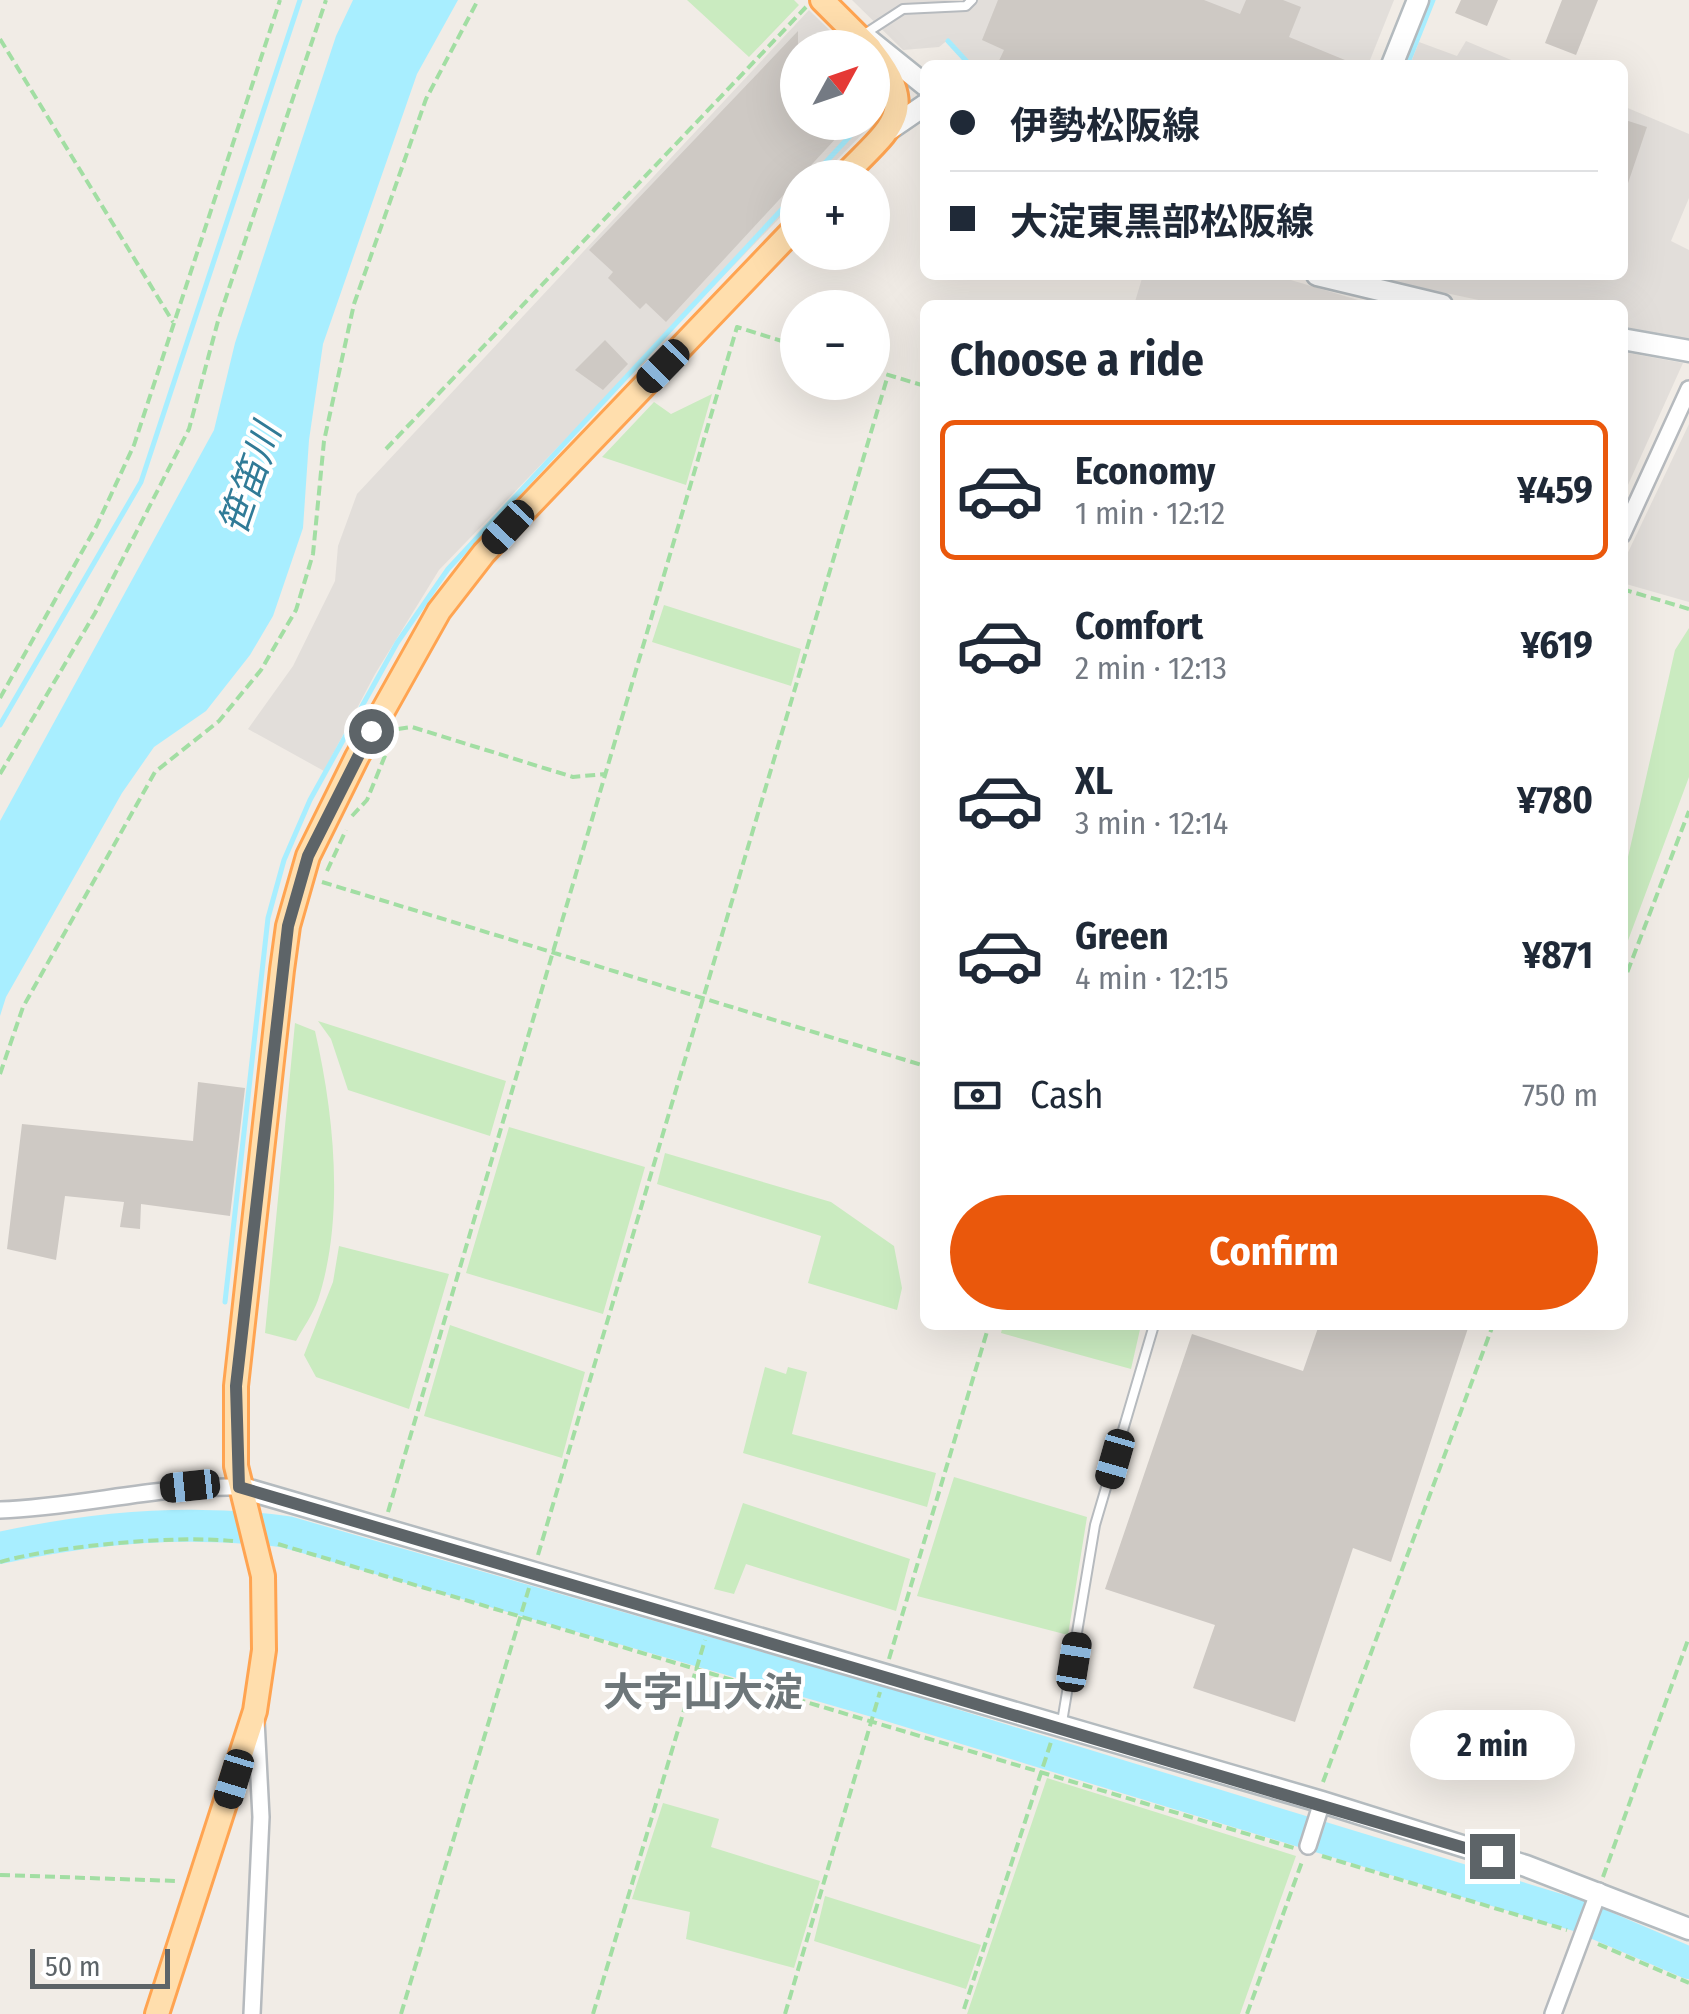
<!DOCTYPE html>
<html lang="en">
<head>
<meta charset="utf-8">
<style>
  body { margin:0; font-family:"Fira Sans Condensed","Noto Sans JP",sans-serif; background:#f2f2f3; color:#1f2937; height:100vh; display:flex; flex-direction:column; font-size:38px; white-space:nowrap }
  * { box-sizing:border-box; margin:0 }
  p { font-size:32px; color:#747a83 }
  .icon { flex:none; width:55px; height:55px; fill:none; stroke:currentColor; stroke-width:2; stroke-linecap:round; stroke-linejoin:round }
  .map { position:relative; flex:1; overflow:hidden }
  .sheet { position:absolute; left:920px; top:300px; width:708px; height:1030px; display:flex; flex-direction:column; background:#fff; border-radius:15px; box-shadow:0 10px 40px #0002 }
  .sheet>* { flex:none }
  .top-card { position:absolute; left:920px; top:60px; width:708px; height:220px; border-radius:15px; box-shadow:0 10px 40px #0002; display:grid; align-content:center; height:220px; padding:0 30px; background:#fff }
  .needle { width:65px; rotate:50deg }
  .controls { position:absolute; left:780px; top:30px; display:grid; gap:20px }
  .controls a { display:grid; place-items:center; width:110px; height:110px; border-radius:50%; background:#fff; box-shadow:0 10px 40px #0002; font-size:50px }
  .scale { position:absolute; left:30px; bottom:25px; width:140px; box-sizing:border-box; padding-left:10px; border:5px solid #5d6468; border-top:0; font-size:28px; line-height:35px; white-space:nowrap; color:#5d6468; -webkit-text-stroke:8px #fff; paint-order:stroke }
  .end { position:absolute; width:45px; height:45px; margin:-22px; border:12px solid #5d6468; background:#fff; box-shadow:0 0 0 5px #fff }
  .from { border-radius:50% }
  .bubble { position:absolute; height:70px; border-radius:35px; background:#fff; box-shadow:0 10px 40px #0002; font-size:32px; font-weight:700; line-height:70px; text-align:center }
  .car { position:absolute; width:30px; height:60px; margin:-30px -15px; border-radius:12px; box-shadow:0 0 8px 2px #0007; background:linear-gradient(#222 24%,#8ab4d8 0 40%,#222 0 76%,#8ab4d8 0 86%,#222 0) }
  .top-card b { display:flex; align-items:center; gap:35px; height:95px; font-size:38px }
  .top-card b+b { border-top:2px solid #e0e1e3 }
  .top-card i { width:25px; height:25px; background:#1f2937 }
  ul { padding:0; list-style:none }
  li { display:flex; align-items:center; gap:30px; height:140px; margin:0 20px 15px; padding:0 10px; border:5px solid transparent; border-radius:15px }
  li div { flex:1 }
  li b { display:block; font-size:38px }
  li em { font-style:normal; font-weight:700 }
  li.selected { border-color:#ea580c }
  li>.icon { width:90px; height:90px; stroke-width:1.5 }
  h2 { padding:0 30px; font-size:45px; line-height:120px }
  .pay { display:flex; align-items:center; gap:25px; height:110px; padding:0 30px; font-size:38px }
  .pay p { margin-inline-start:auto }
  .button { display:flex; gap:20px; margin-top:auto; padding:20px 30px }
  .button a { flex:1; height:115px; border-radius:60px; background:#ea580c; color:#fff; font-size:40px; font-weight:700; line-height:115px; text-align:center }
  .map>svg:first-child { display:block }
  .industrial { fill:#e2deda }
  .green { fill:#caebc0 }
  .water { fill:#a8eeff }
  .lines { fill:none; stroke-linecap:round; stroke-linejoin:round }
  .stream { stroke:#a8eeff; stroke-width:5 }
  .river { stroke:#a8eeff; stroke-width:32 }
  .building { fill:#cec9c4 }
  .lane-casing { stroke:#b6babe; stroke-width:12 }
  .street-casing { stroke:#b6babe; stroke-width:20 }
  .secondary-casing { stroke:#b4bbbf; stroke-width:25 }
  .primary-casing { stroke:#ffa451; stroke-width:28 }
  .path { stroke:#a2dea3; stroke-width:4; stroke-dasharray:10 5; stroke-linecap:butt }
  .lane { stroke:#fff; stroke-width:8 }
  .street { stroke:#fff; stroke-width:15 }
  .secondary { stroke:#fff; stroke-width:20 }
  .primary { stroke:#ffdead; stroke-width:22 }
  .route { stroke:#5d6468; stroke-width:12 }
  .labels { text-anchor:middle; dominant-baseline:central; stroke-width:8; stroke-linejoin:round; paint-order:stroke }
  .water-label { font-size:38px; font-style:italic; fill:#307b97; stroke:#fff }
  .quarter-label { font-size:40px; font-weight:bold; fill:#6e777a; stroke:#fff }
</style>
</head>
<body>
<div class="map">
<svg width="1689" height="2014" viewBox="0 0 1689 2014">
  <rect width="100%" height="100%" fill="#f1ece6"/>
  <path class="industrial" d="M852,0H1394L1368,65H973L949,39L939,47L903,50Z
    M809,10L847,47L798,48V122H872L873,73L877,119L820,177L798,178L797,200L439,570L375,674L324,771L248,729L293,666L335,581L338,546L357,494Z
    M1466,41L1523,65H1410L1419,42L1457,56Z
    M1623,106L1689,134V198L1671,241L1689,250V340L1623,328L1622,305H1502L1361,275H1622Z
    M1143,275H1274L1375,305H1134Z
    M1623,352L1683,363L1623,496L1622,352Z
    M1689,424V602L1626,584L1622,565Z"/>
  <path class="green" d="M687,0H794L799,5L749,57Z
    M712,394L686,485L602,457L654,402L671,414Z
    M664,605L801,649L791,686L652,642Z
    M1689,628V777L1623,954V879L1675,650Z
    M318,1021L506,1081L490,1136L348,1090L331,1039Z
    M295,1023L315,1031C334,1114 345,1217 318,1300C313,1314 303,1328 296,1341L265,1333Z
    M509,1127L645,1167L603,1314L466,1273Z
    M665,1153L831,1202L894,1246L902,1288L897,1310L808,1283L821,1236L657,1184Z
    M339,1246L449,1274L409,1409L316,1377L304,1355L333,1282Z
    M450,1325L585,1372L562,1458L424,1416Z
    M1003,1325H1141L1131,1369L1001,1333Z
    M765,1367L786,1374L788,1367L807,1372L792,1434L936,1473L927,1507L743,1453Z
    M954,1477L1087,1517L1068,1635L917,1596Z
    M743,1503L910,1559L896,1611L746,1564L734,1594L714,1589Z
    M1047,1778L1296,1856L1240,2014H967Z
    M663,1803L719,1819L711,1847L820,1881L794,1968L686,1939L690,1912L632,1899Z
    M825,1896L981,1945L966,1989L814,1941Z"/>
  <path class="water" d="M353,0H458L417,74L323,344L309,440L303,528L273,616L250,655L206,711L154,747L122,793L6,997L0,1016V821L214,430L235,343L336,36Z"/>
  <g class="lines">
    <path class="stream" d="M948,41L970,65
      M1407,65L1433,0
      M811,178L863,122
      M0,725L141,482L300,0
      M225,1302L268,918L284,860L310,800L397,643L448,569L798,192"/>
    <path class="river" d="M0,1548C94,1527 192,1519 287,1532L885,1704L1579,1916L1689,1963"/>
  </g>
  <path class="building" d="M998,0H1204L1240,14L1246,0H1283L1301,7L1289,37L1357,65H997L1004,50L982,40Z
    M1461,0H1498L1487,26L1455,13Z
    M1562,0H1598L1576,55L1545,43Z
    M798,31V122H851L666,322L646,303L640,309L608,278L613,272L589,250Z
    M1622,119L1647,127L1625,192L1622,191Z
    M605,340L628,364L603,390L575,370Z
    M198,1082L245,1088L230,1216L141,1204L140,1229L120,1227L124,1202L65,1196L56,1260L7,1249L22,1124L193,1141Z
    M1319,1325H1469L1391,1562L1353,1548L1295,1722L1193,1688L1215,1625L1105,1589L1192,1334L1303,1371Z"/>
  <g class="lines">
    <defs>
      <path id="lane" d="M863,35L903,9L966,6L972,0
        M1062,1722L1095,1525L1154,1325"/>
      <path id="street" d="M1622,535L1689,389
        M0,1510C81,1507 158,1485 239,1487
        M1308,1846L1322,1802
        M252,2014L261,1817L256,1720
        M1553,2014L1599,1891"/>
      <path id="secondary" d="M869,40L925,85
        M1392,65L1418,0
        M890,129L925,105
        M1317,275L1442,305
        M1622,339L1689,351
        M239,1487L1322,1802L1526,1866L1689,1929"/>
      <path id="primary" d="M822,0L870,48
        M842,178C888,129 922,114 872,51
        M157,2014L255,1711L264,1650L263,1576L236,1466V1386L282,970L288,926L308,856L357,757L439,611L484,553L798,225"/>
    </defs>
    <use href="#lane" class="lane-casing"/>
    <use href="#street" class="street-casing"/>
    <use href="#secondary" class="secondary-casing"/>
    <use href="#primary" class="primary-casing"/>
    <path class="path" d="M0,39L173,322
      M872,370L925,386
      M386,449L806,7
      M1622,589L1689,609
      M0,698L97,525L134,445L280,0
      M398,729L412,727L573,777L605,774
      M0,774L95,613L189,429L218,321L326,0
      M352,816L367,800L391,741
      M327,871L346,830
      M322,882L925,1066
      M1622,986L1689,811
      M0,1074L23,1007L155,772L219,721L261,670L296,610L313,554L324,441L354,304L426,99L478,0
      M388,1512L737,327L798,346
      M278,1544L1294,1848
      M538,1555L888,375
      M0,1562C55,1546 176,1535 233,1541
      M889,1659L989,1325
      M1323,1782L1493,1325
      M1322,1856L1567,1930
      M0,1875L177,1881
      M1603,1877L1689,1637
      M1598,1944L1689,1983
      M964,2009L1051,1742
      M401,2014L529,1588
      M593,2014L705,1640
      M785,2014L880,1692
      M1247,2014L1303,1859"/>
    <use href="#lane" class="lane"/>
    <use href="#street" class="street"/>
    <use href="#secondary" class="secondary"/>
    <use href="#primary" class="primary"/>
  </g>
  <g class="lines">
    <path class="route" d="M371,731L308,856L288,926L236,1386L239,1487L1492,1856"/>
  </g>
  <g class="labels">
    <g class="water-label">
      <text transform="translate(250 479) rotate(-71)">笹笛川</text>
    </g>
    <g class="quarter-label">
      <text x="703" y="1693">大字山大淀</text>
    </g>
  </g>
</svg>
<div class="controls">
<a><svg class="needle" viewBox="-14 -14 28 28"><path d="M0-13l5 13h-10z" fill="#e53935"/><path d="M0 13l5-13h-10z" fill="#747a83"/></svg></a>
<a>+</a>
<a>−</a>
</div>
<div class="scale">50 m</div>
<i class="end from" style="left:371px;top:731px"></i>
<i class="end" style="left:1492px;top:1856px"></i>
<div class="bubble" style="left:1410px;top:1710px;width:165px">2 min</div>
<i class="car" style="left:663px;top:366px;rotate:224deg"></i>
<i class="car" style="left:508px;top:527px;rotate:223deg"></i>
<i class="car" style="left:1115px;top:1459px;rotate:196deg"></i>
<i class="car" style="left:190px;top:1486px;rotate:264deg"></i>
<i class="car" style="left:1074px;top:1662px;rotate:9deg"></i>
<i class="car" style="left:234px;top:1779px;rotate:197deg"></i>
<div class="top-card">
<b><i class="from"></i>伊勢松阪線</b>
<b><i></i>大淀東黒部松阪線</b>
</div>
<section class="sheet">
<h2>Choose a ride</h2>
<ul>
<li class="selected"><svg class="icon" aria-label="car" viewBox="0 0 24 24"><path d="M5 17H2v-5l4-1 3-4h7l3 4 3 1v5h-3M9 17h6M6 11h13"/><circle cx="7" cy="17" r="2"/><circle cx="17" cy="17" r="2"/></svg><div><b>Economy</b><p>1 min · 12:12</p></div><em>¥459</em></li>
<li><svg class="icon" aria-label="car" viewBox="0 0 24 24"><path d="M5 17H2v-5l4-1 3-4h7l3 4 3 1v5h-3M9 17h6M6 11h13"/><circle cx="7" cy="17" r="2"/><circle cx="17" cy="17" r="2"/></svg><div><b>Comfort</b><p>2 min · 12:13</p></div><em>¥619</em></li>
<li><svg class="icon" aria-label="car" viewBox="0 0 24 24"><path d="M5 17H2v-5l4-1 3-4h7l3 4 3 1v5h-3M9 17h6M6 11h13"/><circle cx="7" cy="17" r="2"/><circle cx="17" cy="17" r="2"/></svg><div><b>XL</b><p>3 min · 12:14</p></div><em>¥780</em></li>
<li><svg class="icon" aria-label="car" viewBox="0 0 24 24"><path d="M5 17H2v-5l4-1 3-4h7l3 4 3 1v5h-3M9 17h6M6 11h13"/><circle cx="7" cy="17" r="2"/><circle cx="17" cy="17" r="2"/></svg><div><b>Green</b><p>4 min · 12:15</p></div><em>¥871</em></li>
</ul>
<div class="pay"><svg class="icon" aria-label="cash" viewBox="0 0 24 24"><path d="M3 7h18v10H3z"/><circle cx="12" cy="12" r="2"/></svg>Cash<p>750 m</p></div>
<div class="button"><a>Confirm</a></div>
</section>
</div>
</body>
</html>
